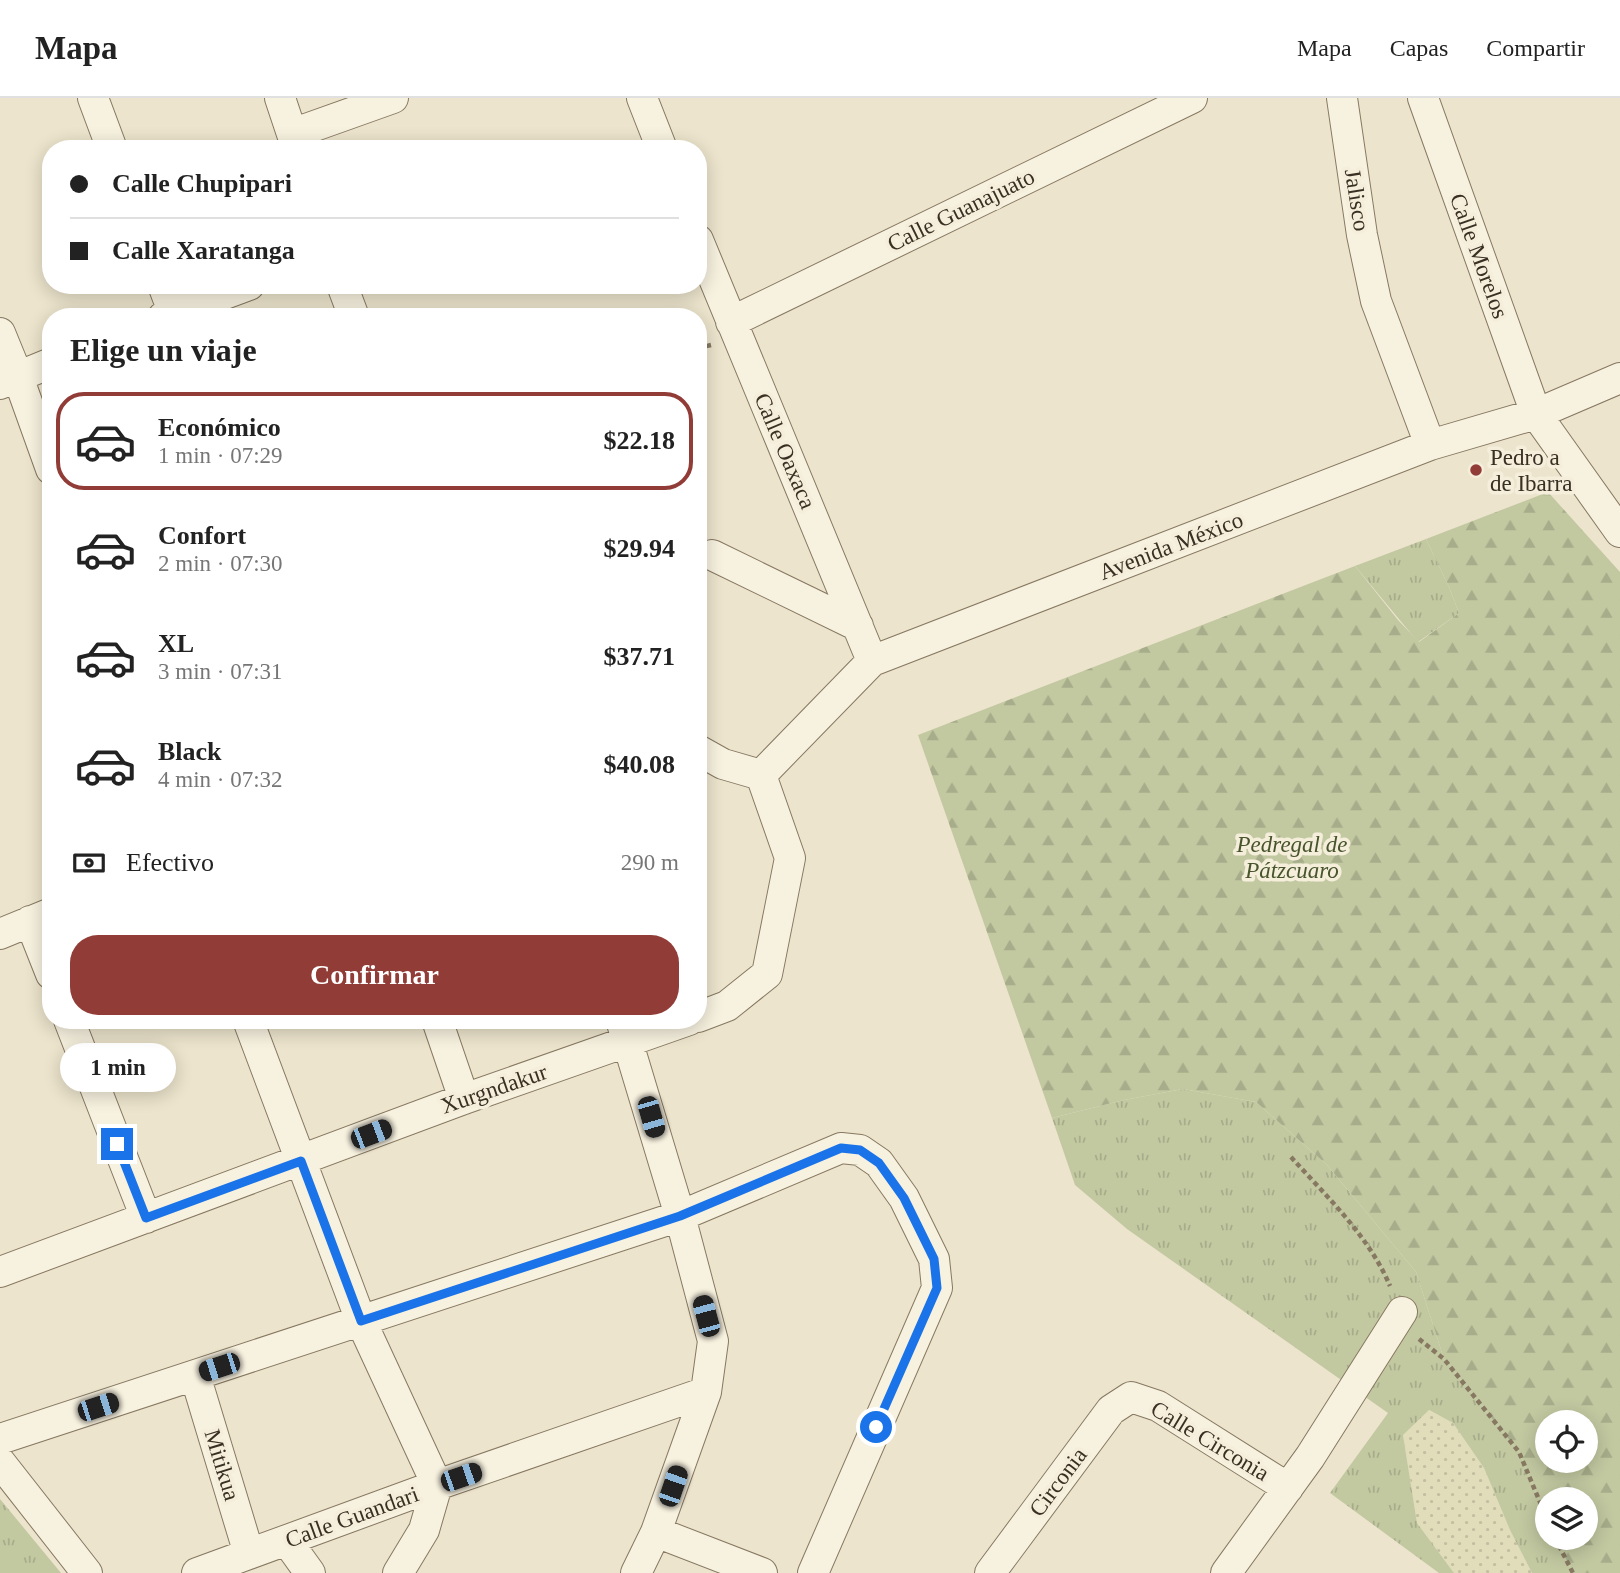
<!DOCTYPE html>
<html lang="es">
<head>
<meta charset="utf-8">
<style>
  body { margin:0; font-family:Georgia,serif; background:#f6f6f6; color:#222; height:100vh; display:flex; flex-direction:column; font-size:26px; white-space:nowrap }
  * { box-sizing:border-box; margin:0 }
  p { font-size:23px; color:#767676 }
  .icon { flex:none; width:38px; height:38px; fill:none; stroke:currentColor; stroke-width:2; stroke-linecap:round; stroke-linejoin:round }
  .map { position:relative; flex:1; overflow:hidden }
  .side { position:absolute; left:42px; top:210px; width:665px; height:721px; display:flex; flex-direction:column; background:#fff; border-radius:28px; box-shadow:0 4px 18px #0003 }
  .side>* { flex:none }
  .banner { position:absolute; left:42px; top:42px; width:665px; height:154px; border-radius:28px; box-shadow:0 4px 18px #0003; display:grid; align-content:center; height:154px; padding:0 28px; background:#fff }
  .controls { position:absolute; left:1535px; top:1312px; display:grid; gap:14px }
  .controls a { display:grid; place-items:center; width:63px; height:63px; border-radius:50%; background:#fff; box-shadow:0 4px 18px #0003; font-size:35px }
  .end { position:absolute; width:32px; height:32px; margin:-16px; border:9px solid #1a73e8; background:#fff; box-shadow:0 0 0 4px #fff }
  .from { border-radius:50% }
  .bubble { position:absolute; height:49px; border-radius:24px; background:#fff; box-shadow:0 4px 18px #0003; font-size:23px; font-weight:800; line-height:49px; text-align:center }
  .car { position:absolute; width:21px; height:42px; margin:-21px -10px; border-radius:9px; box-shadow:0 0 5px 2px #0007; background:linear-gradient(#222 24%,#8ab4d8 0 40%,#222 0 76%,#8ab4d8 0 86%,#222 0) }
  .banner b { display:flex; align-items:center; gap:24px; height:66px; font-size:26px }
  .banner b+b { border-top:2px solid #e0e0e0 }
  .banner i { width:18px; height:18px; background:#222 }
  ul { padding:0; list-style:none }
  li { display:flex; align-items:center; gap:21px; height:98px; margin:0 14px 10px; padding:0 14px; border:4px solid transparent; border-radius:28px }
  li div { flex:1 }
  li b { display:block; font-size:26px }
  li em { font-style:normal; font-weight:800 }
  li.current { border-color:#913c37 }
  li>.icon { width:63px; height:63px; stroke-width:1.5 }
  h2 { padding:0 28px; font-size:32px; line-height:84px }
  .pay { display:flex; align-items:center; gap:18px; height:77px; padding:0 28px; font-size:26px }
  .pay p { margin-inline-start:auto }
  .action { display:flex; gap:14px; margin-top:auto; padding:14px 28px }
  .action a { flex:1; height:80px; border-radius:28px; background:#913c37; color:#fff; font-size:28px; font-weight:800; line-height:80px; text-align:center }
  header { display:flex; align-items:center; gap:42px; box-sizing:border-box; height:98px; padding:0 35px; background:#fff; border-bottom:2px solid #e0e0e0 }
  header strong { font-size:33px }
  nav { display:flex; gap:38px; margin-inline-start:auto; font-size:24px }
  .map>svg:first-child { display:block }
  .farmland { fill:url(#farmland-dots) }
  .grass { fill:url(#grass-tufts) }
  .forest { fill:url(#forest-firs); fill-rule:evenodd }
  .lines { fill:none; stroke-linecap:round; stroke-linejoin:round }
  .minor-casing { stroke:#877861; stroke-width:32 }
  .path { stroke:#877861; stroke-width:4.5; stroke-dasharray:5 3.5; stroke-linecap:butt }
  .minor { stroke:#f7f1df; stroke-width:30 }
  .route { stroke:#1a73e8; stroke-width:9 }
  .poi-dot { fill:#913c37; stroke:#f4eedb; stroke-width:2.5 }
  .labels { text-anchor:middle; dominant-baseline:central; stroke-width:7; stroke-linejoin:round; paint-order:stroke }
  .street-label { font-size:23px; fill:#3a2f23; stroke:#f4eedb }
  .poi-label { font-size:23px; fill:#3a2f23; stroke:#f4eedb; text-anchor:start }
  .park-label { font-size:23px; font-style:italic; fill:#47542c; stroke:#f4eedb }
</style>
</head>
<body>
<header>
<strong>Mapa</strong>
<nav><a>Mapa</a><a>Capas</a><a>Compartir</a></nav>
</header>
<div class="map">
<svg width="1620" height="1475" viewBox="0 0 1620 1475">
  <defs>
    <pattern id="farmland-dots" width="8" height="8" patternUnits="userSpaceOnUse" patternTransform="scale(1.75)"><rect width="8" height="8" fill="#e1ddba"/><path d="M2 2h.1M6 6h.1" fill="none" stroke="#c2bea0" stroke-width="1.8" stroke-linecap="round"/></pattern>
    <pattern id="grass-tufts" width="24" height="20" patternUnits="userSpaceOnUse" patternTransform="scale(1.75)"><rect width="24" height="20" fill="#c2c9a1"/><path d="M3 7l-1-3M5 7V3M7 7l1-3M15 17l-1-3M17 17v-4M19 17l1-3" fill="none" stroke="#a7ad8a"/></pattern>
    <pattern id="forest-firs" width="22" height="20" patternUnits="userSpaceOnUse" patternTransform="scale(1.75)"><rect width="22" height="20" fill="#c2c9a1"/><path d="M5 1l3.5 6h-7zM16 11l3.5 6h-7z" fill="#a7ad8a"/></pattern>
  </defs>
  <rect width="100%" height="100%" fill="#ece4cc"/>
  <path class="farmland" d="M1428,1312L1453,1325L1484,1370L1510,1432L1532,1475H1454L1417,1425L1403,1337Z"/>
  <path class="grass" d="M1426,441L1449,489L1459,515L1418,544L1355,468Z
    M1183,991L1256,1004L1327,1067L1416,1174L1444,1261L1519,1354L1547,1421V1440H1555L1573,1475H1532L1510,1432L1484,1370L1453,1325L1429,1312L1403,1337L1417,1425L1454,1475H1439L1330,1395L1388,1315L1127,1131L1075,1087L1052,1020L1124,1002Z
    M0,1401L61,1475H0Z"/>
  <path class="forest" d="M1548,394L1620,474V1475H1573L1555,1440H1586V1402H1547V1421L1519,1354L1444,1261L1416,1174L1327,1067L1256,1004L1183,991L1124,1002L1052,1020L918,637L1355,468L1398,522L1419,544L1459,515L1449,489L1426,441ZM1547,1325H1586V1363H1547Z"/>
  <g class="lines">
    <defs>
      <path id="minor" d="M93,0L112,51
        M280,0L297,51
        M642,0L662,51
        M1342,0L1362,137L1376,203L1430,347
        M1423,0L1536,316L1620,434
        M292,36L393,0
        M698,142L872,563
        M163,187L175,219
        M342,187L354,219
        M163,219L249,187
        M731,224L1192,0
        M0,235L18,279L51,371
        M0,286L51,265
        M712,457L858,528
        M698,652L723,666L761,677
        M761,677L872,563L1430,347L1536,316L1620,280
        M30,823L51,876
        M0,836L51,815
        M698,919L727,908L767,876L790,760L761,677
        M69,922L146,1120
        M248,922L361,1223L437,1387L424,1432L398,1475
        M437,922L464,1001
        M621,922L680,1118L713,1243L706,1294L656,1434L636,1475
        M0,1174L464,1001L689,922
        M195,1277L249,1456
        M0,1341L680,1118L841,1050L860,1052L879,1065L904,1100L934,1161L937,1190L813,1475
        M0,1364L87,1475
        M656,1434L762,1475
        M287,1443L310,1475
        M197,1475L437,1387L706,1294
        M990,1475L1111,1312L1131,1299L1158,1308L1288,1390
        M1226,1475L1310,1359L1402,1214"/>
    </defs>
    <use href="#minor" class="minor-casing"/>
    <path class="path" d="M698,250L711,247
      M1291,1059C1326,1098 1369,1138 1390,1188
      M1419,1241L1444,1261L1519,1354L1547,1421
      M1555,1440L1573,1475"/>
    <use href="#minor" class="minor"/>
  </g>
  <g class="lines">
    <path class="route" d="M117,1046L146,1120L301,1063L361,1223L680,1118L841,1050L860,1052L879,1065L904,1100L934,1161L937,1190L876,1329"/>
  </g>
  <circle class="poi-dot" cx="1476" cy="372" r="7"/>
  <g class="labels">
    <g class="street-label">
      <text transform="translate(1357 102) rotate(81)">Jalisco</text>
      <text transform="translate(961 112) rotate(-26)">Calle Guanajuato</text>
      <text transform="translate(1479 158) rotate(70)">Calle Morelos</text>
      <text transform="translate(785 353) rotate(67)">Calle Oaxaca</text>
      <text transform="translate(1171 448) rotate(-21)">Avenida México</text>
      <text transform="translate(494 991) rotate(-19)">Xurgndakur</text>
      <text transform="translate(1210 1343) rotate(31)">Calle Circonia</text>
      <text transform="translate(222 1367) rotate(73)">Mitikua</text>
      <text transform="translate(1058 1384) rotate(-53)">Circonia</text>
      <text transform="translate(352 1419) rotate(-20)">Calle Guandari</text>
    </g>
    <g class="poi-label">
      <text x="1490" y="359">Pedro a<tspan x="1490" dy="26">de Ibarra</tspan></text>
    </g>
    <g class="park-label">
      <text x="1292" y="746">Pedregal de<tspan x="1292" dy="26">Pátzcuaro</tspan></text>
    </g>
  </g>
</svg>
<div class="controls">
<a><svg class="icon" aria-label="locate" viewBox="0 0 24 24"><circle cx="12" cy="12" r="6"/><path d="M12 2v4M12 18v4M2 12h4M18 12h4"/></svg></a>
<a><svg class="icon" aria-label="layers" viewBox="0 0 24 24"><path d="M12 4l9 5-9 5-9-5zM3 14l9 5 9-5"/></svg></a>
</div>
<i class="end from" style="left:876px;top:1329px"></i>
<i class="end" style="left:117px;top:1046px"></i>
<div class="bubble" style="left:60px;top:945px;width:116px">1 min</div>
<i class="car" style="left:651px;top:1019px;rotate:164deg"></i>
<i class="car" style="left:371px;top:1036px;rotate:69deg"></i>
<i class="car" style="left:706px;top:1218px;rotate:345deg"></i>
<i class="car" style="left:219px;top:1269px;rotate:252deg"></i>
<i class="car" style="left:98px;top:1309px;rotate:72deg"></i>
<i class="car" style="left:461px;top:1379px;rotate:71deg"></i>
<i class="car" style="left:673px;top:1388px;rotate:19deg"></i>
<div class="banner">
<b><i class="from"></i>Calle Chupipari</b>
<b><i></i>Calle Xaratanga</b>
</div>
<section class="side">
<h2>Elige un viaje</h2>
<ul>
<li class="current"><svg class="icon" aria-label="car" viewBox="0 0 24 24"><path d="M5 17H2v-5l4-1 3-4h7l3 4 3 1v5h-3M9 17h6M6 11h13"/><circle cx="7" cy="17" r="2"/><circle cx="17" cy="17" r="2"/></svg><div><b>Económico</b><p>1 min · 07:29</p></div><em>$22.18</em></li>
<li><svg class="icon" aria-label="car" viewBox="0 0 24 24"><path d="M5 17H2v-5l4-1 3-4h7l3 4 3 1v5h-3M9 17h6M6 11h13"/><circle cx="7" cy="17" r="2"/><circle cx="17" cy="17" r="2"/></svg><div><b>Confort</b><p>2 min · 07:30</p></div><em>$29.94</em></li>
<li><svg class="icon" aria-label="car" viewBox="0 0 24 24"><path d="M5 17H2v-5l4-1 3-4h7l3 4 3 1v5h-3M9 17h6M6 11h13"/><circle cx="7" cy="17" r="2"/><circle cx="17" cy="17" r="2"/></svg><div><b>XL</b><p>3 min · 07:31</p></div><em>$37.71</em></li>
<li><svg class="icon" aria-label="car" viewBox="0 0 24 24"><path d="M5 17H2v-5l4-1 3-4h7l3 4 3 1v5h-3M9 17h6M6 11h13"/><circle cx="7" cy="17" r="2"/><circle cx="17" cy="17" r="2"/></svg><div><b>Black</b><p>4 min · 07:32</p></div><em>$40.08</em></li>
</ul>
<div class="pay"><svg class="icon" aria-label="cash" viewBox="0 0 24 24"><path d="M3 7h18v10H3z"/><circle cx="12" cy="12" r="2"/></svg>Efectivo<p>290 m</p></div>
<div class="action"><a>Confirmar</a></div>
</section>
</div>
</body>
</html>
